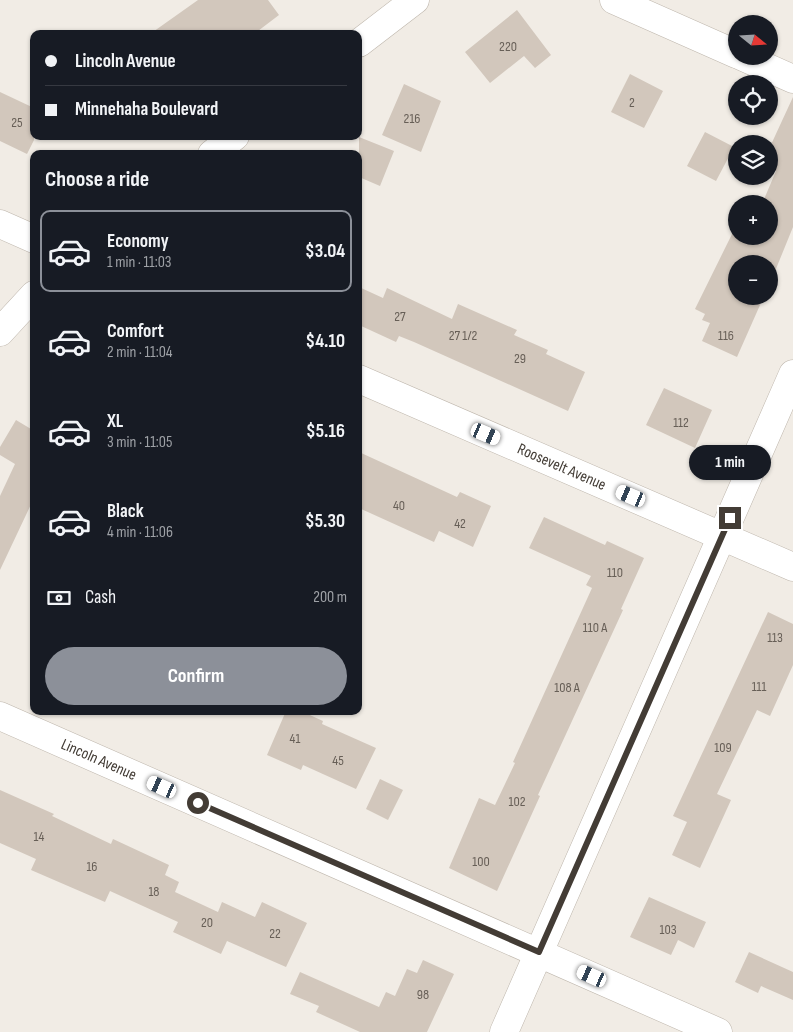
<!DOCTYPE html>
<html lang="en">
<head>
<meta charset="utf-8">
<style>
  body { margin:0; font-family:"Sofia Sans Condensed",sans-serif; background:#242831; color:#f1f3f6; height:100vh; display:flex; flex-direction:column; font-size:19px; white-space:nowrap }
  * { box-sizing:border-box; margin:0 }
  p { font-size:16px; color:#9ea1a6 }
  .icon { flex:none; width:28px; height:28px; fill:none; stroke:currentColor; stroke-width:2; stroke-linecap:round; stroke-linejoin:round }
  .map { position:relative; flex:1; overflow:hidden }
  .details { position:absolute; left:30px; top:150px; width:332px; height:565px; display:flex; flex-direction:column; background:#171b24; border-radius:10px; box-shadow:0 1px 4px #0004 }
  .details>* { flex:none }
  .top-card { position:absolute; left:30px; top:30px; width:332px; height:110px; border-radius:10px; box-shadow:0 1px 4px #0004; display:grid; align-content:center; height:110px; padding:0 15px; background:#171b24 }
  .needle { width:32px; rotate:108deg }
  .tools { position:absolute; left:728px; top:15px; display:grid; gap:10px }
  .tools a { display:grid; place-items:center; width:50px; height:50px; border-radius:50%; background:#171b24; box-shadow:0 1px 4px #0004; font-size:25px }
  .end { position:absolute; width:22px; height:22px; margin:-11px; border:6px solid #433c35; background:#fff; box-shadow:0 0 0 2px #fff }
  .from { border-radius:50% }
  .bubble { position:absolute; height:35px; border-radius:18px; background:#171b24; box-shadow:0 1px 4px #0004; font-size:16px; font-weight:700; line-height:35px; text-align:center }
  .car { position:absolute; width:15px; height:30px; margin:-15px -8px; border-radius:6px; box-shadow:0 0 4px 1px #0007; background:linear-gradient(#fff 24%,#345 0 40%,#fff 0 76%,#345 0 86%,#fff 0) }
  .top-card b { display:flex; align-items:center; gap:18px; height:48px; font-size:19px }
  .top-card b+b { border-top:1px solid #363941 }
  .top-card i { width:12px; height:12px; background:#f1f3f6 }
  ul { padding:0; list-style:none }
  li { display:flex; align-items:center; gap:15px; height:82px; margin:0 10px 8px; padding:0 5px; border:2px solid transparent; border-radius:10px }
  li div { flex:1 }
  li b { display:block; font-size:19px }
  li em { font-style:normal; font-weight:700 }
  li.selected { border-color:#8c9099 }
  li>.icon { width:45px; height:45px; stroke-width:1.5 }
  h2 { padding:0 15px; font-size:22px; line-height:60px }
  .pay { display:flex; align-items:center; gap:12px; height:55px; padding:0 15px; font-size:19px }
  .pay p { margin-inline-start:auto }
  .action { display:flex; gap:10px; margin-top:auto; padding:10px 15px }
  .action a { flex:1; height:58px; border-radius:30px; background:#8c9099; color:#fff; font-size:20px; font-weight:700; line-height:58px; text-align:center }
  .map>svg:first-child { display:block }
  .building { fill:#d2c7bc }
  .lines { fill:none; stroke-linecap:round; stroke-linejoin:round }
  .minor-casing { stroke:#beb6ac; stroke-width:29 }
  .tertiary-casing { stroke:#beb6ac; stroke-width:29 }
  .minor { stroke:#fff; stroke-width:28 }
  .tertiary { stroke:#fff; stroke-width:28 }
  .route { stroke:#433c35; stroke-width:6 }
  .labels { text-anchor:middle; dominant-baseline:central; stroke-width:5; stroke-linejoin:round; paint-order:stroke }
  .number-label { font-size:14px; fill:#675f57 }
  .street-label { font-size:16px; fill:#433c35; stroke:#fff }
</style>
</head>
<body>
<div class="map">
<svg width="793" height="1032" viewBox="0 0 793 1032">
  <rect width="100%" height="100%" fill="#f1ece5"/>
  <path class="building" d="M198,0H268L279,15L254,34H150Z
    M517,10L551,55L535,68L524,56L490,83L465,52Z
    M630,74L663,91L644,128L611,112Z
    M404,84L441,101L421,152L382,135Z
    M0,92L34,108V140L27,154L0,141Z
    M793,97V227L769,286V264H736V296H764L737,357L702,341L710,323L702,320L705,314L695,309L734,230L736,231V236H769V204H762L776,171L769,168V149Z
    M705,132L734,147L716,181L687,166Z
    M359,137L394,151L380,186L359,177Z
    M359,287L383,298L387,288L452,319L458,304L517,330L514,335L548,350L546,354L585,372L568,411L414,342L399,336L396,342L359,325Z
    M664,388L712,410L695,448L646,425Z
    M16,420L31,429L34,424V498L0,570V496L15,464L0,455V447Z
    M359,452L457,497L460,492L491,506L473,547L439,531L434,542L359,508Z
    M544,517L605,545L607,541L644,558L621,609L623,610L538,795L540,796L497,891L449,868L479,798L495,805L515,763L513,762L592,588L586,585L591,576L529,548Z
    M768,612L793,624V665L770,716L757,710L717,794L731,800L700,868L672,855L687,822L673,816Z
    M286,711H301L323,721L322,724L376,748L356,789L303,765L301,770L267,755Z
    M380,779L403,790L388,820L366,809Z
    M0,790L54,814L52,816L111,844L113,839L169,865L165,875L179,882L175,892L218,912L222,902L255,917L262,902L307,923L286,967L227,941L221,954L173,932L178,922L110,891L105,902L31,870L36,859L0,843Z
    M649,897L706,922L694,948L678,940L671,955L630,937Z
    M749,952L793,972V1000L761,986L758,993L735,982Z
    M423,960L454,974L427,1032H360L316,1012L319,1006L290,994L300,972L379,1007L386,992L395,996L407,969L417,973Z"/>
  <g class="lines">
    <defs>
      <g id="minor">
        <path d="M614,0L736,54"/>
        <path d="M741,56L793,79"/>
        <path d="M0,224L34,239"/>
        <path id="s1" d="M359,379L793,567"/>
        <path id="s2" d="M0,716L718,1032"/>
        <path d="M504,1032L793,374"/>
      </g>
      <path id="tertiary" d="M359,43L415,0
        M212,154L235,136
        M0,332L34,295"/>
    </defs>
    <use href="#minor" class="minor-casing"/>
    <use href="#tertiary" class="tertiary-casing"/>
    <use href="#minor" class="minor"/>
    <use href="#tertiary" class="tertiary"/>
  </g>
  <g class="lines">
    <path class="route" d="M198,803L539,952L730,518"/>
  </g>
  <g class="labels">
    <g class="number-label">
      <text x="508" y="46">220</text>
      <text x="632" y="102">2</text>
      <text x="412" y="118">216</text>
      <text x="17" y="122">25</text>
      <text x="400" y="316">27</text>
      <text x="463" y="335">27 1/2</text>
      <text x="726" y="335">116</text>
      <text x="520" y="358">29</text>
      <text x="681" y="422">112</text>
      <text x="399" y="505">40</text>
      <text x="460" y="523">42</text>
      <text x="615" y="572">110</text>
      <text x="595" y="627">110 A</text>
      <text x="775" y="637">113</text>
      <text x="759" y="686">111</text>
      <text x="567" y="687">108 A</text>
      <text x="295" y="738">41</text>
      <text x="723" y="747">109</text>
      <text x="338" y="760">45</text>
      <text x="517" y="801">102</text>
      <text x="39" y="836">14</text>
      <text x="481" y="861">100</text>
      <text x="92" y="866">16</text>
      <text x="154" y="891">18</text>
      <text x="207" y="922">20</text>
      <text x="668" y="929">103</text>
      <text x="275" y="933">22</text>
      <text x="423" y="994">98</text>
    </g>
    <g class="street-label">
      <text stroke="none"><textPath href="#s1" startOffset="221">Roosevelt Avenue</textPath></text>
      <text stroke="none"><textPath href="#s2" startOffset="108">Lincoln Avenue</textPath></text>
    </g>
  </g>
</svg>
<div class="tools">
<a><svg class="needle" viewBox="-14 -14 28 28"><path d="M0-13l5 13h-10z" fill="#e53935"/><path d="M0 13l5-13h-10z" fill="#9ea1a6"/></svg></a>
<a><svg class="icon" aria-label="locate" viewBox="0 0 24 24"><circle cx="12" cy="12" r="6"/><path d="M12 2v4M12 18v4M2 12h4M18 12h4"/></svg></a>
<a><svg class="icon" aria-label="layers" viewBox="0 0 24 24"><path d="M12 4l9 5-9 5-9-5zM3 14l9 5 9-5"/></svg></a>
<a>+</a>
<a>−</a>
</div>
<i class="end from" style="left:198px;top:803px"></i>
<i class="end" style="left:730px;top:518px"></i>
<div class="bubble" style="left:689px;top:445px;width:82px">1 min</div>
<i class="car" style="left:486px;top:434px;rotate:113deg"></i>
<i class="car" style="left:631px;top:496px;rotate:293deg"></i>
<i class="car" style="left:162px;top:787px;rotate:294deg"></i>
<i class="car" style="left:592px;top:976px;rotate:294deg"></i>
<div class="top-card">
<b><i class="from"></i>Lincoln Avenue</b>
<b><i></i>Minnehaha Boulevard</b>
</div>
<section class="details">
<h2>Choose a ride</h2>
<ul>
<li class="selected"><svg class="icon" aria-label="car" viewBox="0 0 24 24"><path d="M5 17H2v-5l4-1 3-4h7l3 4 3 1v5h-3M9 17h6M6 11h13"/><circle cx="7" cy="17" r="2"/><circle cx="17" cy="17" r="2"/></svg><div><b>Economy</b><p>1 min · 11:03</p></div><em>$3.04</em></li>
<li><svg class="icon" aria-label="car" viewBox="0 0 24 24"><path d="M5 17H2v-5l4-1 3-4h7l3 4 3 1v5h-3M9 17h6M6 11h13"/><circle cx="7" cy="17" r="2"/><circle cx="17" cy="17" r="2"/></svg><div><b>Comfort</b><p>2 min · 11:04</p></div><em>$4.10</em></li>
<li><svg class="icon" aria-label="car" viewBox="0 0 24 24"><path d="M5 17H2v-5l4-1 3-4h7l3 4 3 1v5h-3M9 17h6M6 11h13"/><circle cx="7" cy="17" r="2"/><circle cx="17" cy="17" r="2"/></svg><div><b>XL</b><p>3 min · 11:05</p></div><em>$5.16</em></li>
<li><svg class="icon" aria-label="car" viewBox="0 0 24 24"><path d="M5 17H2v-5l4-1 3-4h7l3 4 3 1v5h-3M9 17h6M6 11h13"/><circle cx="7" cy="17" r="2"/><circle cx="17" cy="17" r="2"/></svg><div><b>Black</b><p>4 min · 11:06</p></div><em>$5.30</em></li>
</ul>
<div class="pay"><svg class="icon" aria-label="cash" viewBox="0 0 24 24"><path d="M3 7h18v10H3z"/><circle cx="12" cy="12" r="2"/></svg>Cash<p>200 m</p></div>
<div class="action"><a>Confirm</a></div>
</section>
</div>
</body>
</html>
